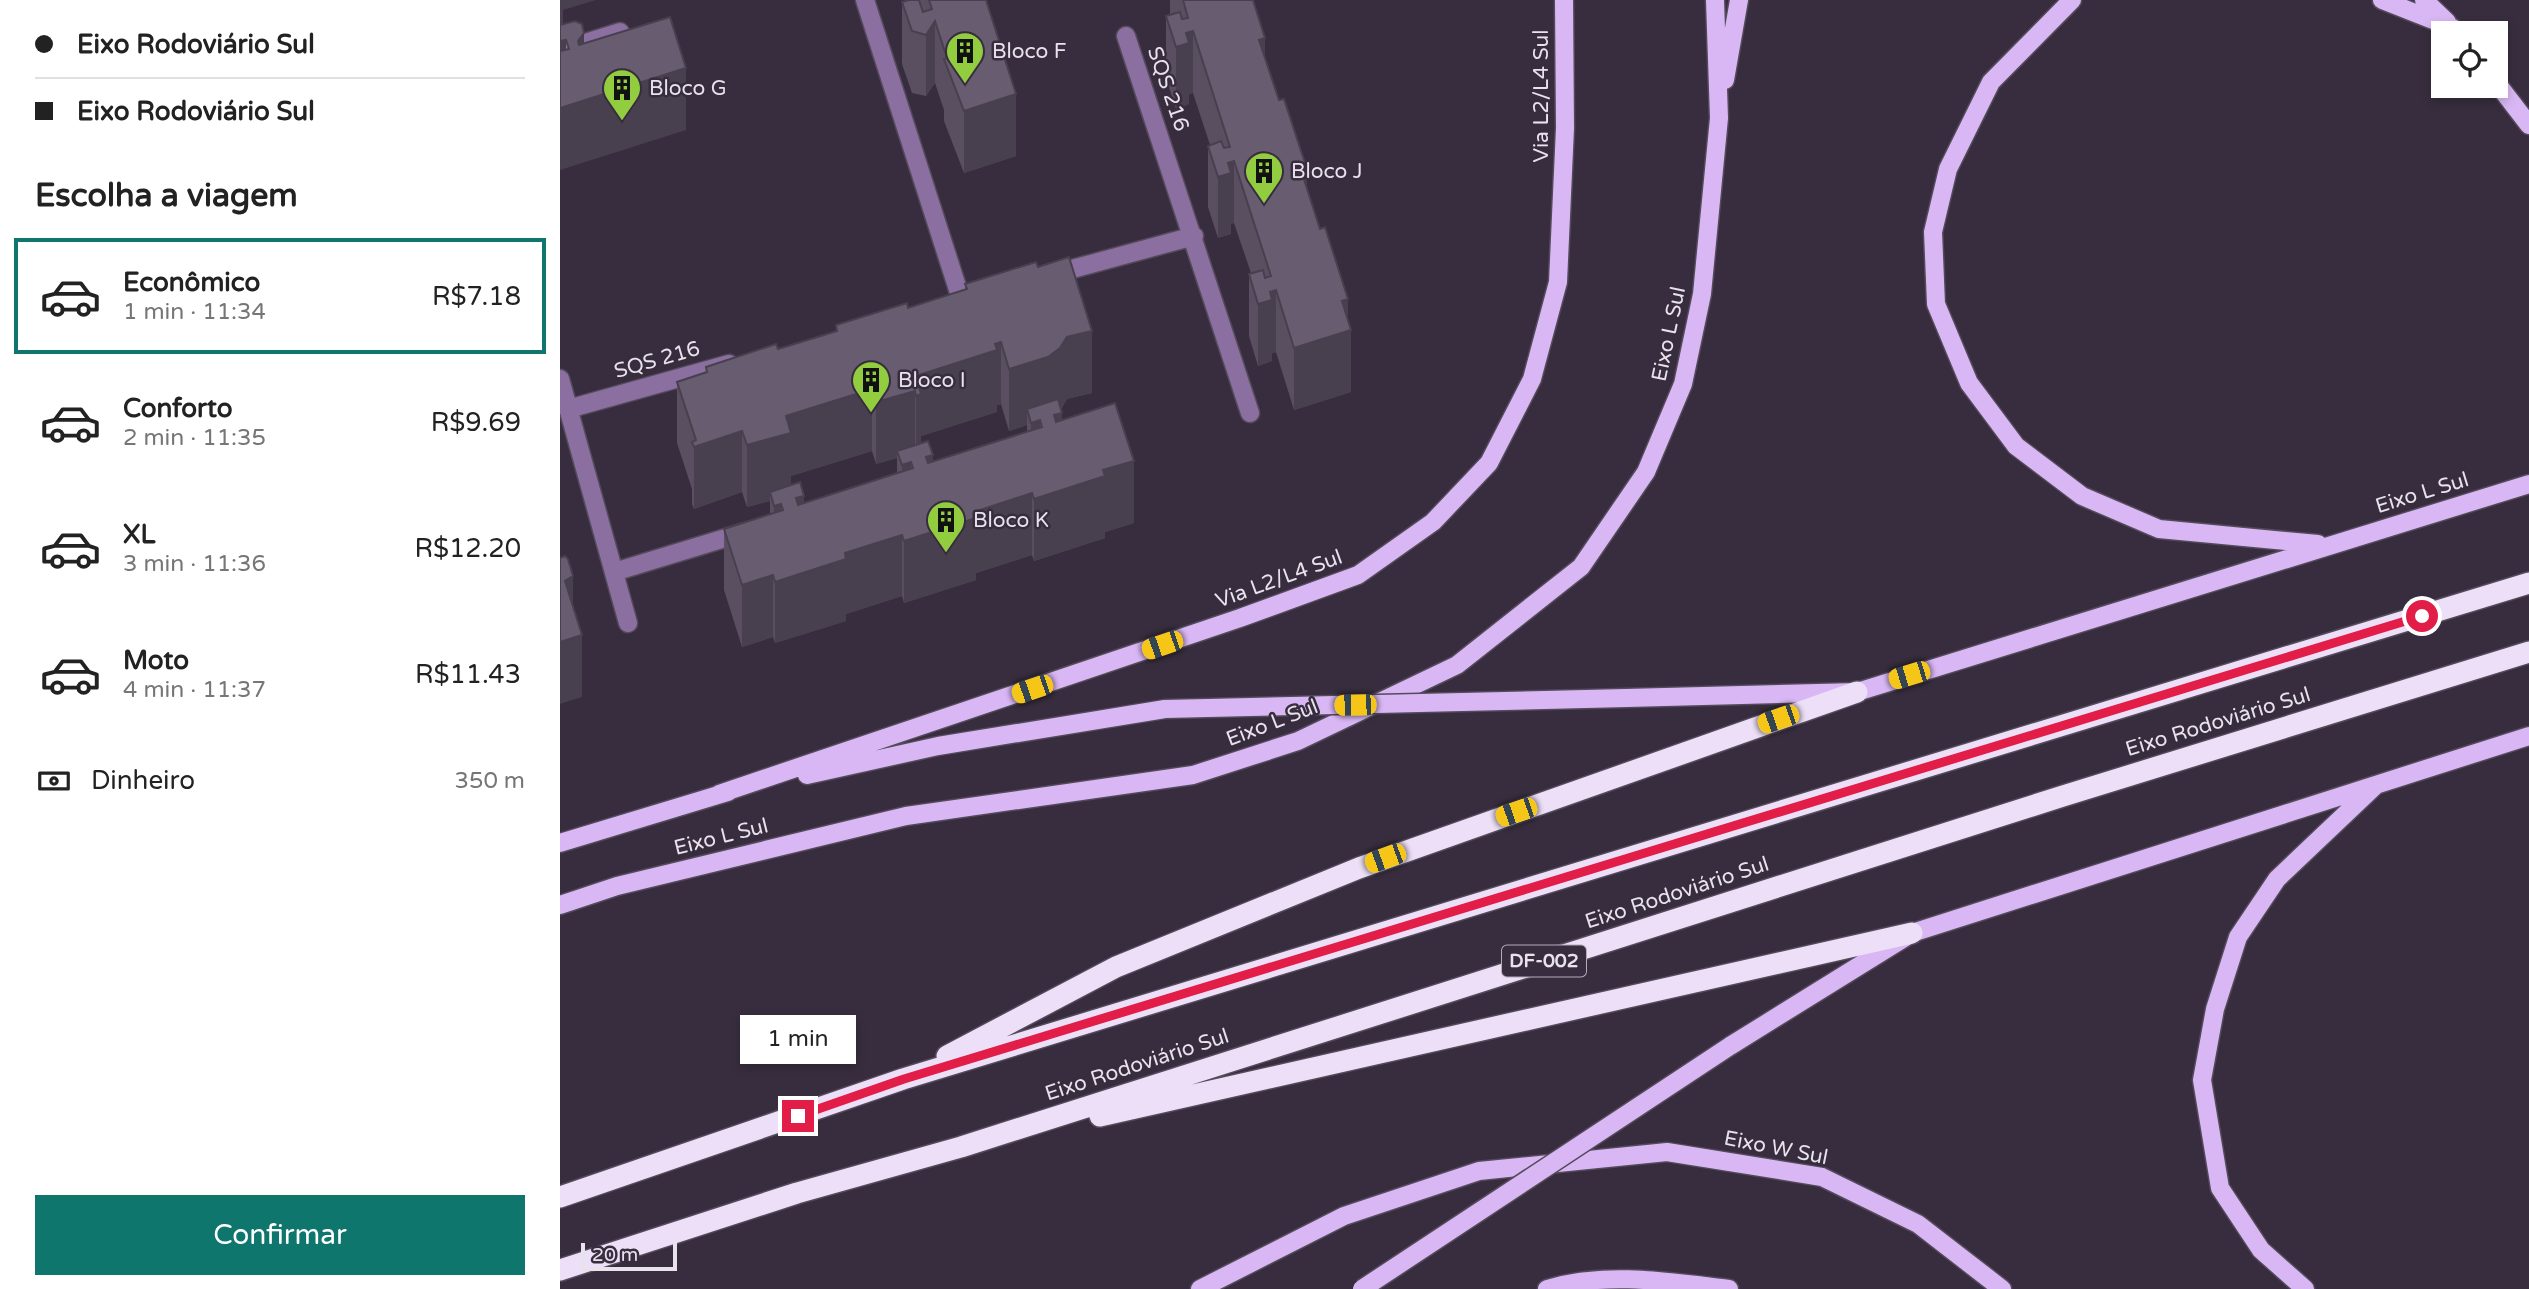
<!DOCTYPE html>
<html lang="pt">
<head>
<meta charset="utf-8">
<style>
  body { margin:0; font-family:"Varela Round",sans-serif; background:#f2f2f2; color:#222; height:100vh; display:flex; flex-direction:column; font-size:26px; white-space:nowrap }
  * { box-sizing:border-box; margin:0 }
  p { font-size:23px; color:#767676 }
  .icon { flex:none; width:38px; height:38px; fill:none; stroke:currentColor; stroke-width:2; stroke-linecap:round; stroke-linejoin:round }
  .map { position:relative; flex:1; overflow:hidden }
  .side { display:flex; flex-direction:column; background:#fff; width:560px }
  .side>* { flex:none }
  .top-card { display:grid; align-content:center; height:154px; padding:0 35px; background:#fff }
  .fabs { position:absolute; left:1871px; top:21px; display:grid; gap:14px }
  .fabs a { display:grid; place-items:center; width:77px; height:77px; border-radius:0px; background:#fff; box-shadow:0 4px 10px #0003; font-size:35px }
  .scale { position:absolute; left:21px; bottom:18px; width:96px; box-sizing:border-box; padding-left:7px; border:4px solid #e8e2ed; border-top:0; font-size:19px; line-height:24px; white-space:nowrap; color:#e8e2ed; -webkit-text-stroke:5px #372d3e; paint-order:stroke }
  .end { position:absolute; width:32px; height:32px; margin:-16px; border:9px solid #e11d48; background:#fff; box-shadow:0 0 0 4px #fff }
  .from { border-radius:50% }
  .bubble { position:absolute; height:49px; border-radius:0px; background:#fff; box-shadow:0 4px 10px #0003; font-size:23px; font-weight:600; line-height:49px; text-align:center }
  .car { position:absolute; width:21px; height:42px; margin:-21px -10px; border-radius:9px; box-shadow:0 0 5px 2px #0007; background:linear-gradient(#f5c518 24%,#345 0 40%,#f5c518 0 76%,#345 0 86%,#f5c518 0) }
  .top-card b { display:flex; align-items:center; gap:24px; height:66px; font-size:26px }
  .top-card b+b { border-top:2px solid #e0e0e0 }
  .top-card i { width:18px; height:18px; background:#222 }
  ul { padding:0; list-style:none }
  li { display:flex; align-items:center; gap:21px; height:116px; margin:0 14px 10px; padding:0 21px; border:4px solid transparent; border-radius:0px }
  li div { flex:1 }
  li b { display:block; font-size:26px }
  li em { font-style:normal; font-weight:600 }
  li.selected { border-color:#0f766e }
  li>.icon { width:63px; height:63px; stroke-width:1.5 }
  h2 { padding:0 35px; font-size:32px; line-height:84px }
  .pay { display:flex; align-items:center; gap:18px; height:77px; padding:0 35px; font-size:26px }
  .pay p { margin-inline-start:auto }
  .action { display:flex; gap:14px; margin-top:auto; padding:14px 35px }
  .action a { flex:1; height:80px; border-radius:0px; background:#0f766e; color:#fff; font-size:28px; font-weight:600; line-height:80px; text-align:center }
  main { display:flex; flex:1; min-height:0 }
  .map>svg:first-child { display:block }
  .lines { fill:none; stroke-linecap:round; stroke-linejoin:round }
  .minor-casing { stroke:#534a5a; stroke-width:21 }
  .major-casing { stroke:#534a5a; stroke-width:21 }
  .highway-casing { stroke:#534a5a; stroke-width:24 }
  .minor { stroke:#8b6fa1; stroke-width:18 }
  .major { stroke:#d9b7f4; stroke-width:18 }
  .highway { stroke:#ecdff7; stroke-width:21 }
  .major-bridge-casing { stroke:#534a5a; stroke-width:21; stroke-linecap:butt }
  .major-bridge { stroke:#d9b7f4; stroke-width:18 }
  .wall { fill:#594f60; fill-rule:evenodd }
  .shaded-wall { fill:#48404e }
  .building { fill:#675c70; stroke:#48404e; stroke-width:2 }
  .route { stroke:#e11d48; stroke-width:9 }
  .labels { text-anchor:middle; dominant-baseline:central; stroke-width:5; stroke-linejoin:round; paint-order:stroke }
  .shield { fill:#372d3e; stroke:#b3acb8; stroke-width:2 }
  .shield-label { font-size:19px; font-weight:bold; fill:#e8e2ed }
  .poi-label { font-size:21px; fill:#e8e2ed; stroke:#372d3e; text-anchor:start }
  .street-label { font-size:21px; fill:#e8e2ed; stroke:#372d3e }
</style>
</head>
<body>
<main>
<section class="side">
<div class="top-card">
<b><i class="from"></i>Eixo Rodoviário Sul</b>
<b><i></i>Eixo Rodoviário Sul</b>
</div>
<h2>Escolha a viagem</h2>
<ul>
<li class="selected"><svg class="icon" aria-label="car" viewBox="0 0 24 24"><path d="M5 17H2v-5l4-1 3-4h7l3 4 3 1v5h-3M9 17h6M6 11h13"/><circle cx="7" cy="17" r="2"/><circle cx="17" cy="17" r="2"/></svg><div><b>Econômico</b><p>1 min · 11:34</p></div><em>R$7.18</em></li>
<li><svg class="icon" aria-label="car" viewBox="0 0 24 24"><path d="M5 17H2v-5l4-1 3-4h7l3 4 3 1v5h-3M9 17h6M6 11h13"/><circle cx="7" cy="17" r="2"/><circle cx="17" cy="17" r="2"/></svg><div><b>Conforto</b><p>2 min · 11:35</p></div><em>R$9.69</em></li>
<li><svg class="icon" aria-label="car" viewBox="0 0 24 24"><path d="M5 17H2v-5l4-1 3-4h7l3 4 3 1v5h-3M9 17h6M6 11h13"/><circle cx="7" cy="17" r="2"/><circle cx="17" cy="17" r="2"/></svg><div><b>XL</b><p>3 min · 11:36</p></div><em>R$12.20</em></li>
<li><svg class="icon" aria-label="car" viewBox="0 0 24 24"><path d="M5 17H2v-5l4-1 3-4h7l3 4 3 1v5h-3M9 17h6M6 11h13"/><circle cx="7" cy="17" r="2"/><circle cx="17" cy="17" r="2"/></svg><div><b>Moto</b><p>4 min · 11:37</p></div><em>R$11.43</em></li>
</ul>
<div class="pay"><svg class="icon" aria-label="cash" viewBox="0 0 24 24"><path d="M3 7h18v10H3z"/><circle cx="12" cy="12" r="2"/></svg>Dinheiro<p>350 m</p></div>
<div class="action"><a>Confirmar</a></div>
</section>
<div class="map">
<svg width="1969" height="1289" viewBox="0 0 1969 1289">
  <rect width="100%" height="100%" fill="#372d3e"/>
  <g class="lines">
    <defs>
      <path id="minor" d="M305,0L401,299
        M566,36L690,413
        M0,51L60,32
        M490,275L634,236
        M0,379L68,623
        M8,409L169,364
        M54,572L185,532"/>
      <path id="major" d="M1512,0L1431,82L1388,169L1373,232L1376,304L1409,383L1456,446L1522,496L1599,529L1758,544
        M1822,0L1893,28
        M1864,0L1887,22
        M1165,80L1179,0
        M1936,82L1969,125
        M1066,698L1297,692L1969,484
        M247,775L378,746L605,709
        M159,794L680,618L798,575L873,522L929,463L972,379L998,282L1005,128L1004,0
        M0,843L168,792
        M0,905L57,886L346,816L633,775L738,741L897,665L1021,567L1086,472L1123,384L1142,294L1159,118L1155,0
        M1170,1046L1352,933L1969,736
        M640,1289L784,1216L919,1171L1107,1152L1262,1177L1358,1224L1442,1289
        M987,1289C1045,1271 1110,1282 1169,1289
        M1745,1289L1701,1250L1660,1188L1642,1080L1655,1009L1678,937L1717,879L1815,786"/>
      <path id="highway" d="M387,1056L556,967L799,868L1297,692
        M540,1116L1352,933
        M0,1197L343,1079L1969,583
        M0,1270L237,1193L401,1147L1503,796L1969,652"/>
    </defs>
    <use href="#minor" class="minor-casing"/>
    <use href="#major" class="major-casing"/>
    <use href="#highway" class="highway-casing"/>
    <use href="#minor" class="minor"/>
    <use href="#major" class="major"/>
    <use href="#highway" class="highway"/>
    <defs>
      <path id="major-bridge" d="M605,709L1066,698
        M802,1289L1170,1046"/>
    </defs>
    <use href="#major-bridge" class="major-bridge-casing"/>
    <use href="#major-bridge" class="major-bridge"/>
  </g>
  <path class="wall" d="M347,0H426L456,156L404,173L384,121V110L375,83L366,96L352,93L342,64V2Z
    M610,0H693L705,59L788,321L791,392L734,410L716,352L712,353V361L698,366L689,336V274L691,273L674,223L671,224V234L658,238L648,207V146L650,145L633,93L629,94V104L616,109L606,78V16L610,15Z
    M405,284L532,393L507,399L501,409L502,420L574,523L545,532V538L474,561L472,555L416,573V580L344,603L342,596L286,614V621L215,643L213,637L182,647L164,590V529L210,514V501L187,507L182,492L134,509L132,504V489L117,443V382L146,373V367L218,349L276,331V325L348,308L405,289ZM441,404L449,431L467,425V432L373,461L361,443V436L437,412V405ZM312,451L316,464L337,458V473L244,503L231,485V476Z"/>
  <path class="shaded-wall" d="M0,0H36L3,10V27L0,33Z
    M375,21V83L366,96V35Z
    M633,31V93L629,94V104L616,109V47L626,33Z
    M24,33V95L126,68V130L0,170V108L18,41Z
    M705,38V100L699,40Z
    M6,40V101L0,103V41Z
    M456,94V156L404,173V111Z
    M674,161V223L671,224V234L658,238V177L668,163Z
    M747,169V231L741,170Z
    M716,290V352L712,353V361L698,366V304L710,292Z
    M788,299V331L791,330V392L734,410V348L782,301Z
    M532,331V393L507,399L500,409L480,421V482L471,485V423L467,409V425L449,431V369L507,337Z
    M441,342V404L437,405V412L361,436V456L356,457V376Z
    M312,389V451L231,476V495L210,492V501L187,507V445L226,416Z
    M355,391V453L337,451V458L316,464V402Z
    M502,413V475L494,415Z
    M182,431V492L134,509V447Z
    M373,455V517L366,457Z
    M574,461V523L545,532V538L474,561V499L543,470Z
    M351,462V523L342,526V465Z
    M472,493V555L416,573V580L344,603V541L414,512Z
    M244,496V557L236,498Z
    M221,504V565L214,567V506Z
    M342,535V596L286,614V621L215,643V582L285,553Z
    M213,575V637L182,647V585Z
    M13,576V637L22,635V697L0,704V642L5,581Z"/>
  <path class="building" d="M349,0H359L363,12L372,9L369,0H426L456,94L404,111L384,59L387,58L375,21L366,35L352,31L342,2Z
    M623,0H693L705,38L699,40L719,100L724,99L747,169L741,170L760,229L765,227L788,299L782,301L791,330L734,348L716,290L710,292L712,300L698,304L689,274L703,270L705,278L711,276L674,161L668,163L671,173L658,177L648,146L661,141L664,148L670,147L633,31L626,33L629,43L616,47L606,16L620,12L622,19L628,18Z
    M110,17L126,68L0,108V51L9,49L6,40L0,41V25L15,21L22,24L24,33L18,41L19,45Z
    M509,257L532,331L507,337L500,348L488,357L449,369L441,342L435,344L437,350L356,376L361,394L356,396L355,391L316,402L312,389L226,416L231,433L187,445L182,431L134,447L132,442L136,440L117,382L147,372L146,367L216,344L218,349L277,331L276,325L347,303L348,308L407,289L405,284L476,262L478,267Z
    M498,399L502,413L494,415L496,422L555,403L574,461L543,470L545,476L474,499L472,493L414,512L416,518L344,541L342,535L285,553L286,559L215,582L213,575L182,585L164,529L223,510L221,504L214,506L210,492L240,482L244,496L236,498L238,505L353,468L351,462L342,465L337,451L368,441L373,455L366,457L368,463L482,427L480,420L471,423L467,409Z
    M5,556L8,559L13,576L5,581L22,635L0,642V558Z"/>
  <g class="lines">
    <path class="route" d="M238,1116L344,1079L1862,616"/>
  </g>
  <defs>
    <symbol id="building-pin" viewBox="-11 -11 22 30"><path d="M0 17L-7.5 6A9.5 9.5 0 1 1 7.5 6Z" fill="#92cd3f" stroke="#372d3e"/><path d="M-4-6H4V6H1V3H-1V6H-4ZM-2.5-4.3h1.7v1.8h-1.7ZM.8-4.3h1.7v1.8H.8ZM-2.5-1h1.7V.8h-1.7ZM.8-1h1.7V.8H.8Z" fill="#111"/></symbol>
  </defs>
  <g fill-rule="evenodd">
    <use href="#building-pin" x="383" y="29" width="44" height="60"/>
    <use href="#building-pin" x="40" y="66" width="44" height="60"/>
    <use href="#building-pin" x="682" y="149" width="44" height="60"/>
    <use href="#building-pin" x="289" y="358" width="44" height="60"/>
    <use href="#building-pin" x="364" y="498" width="44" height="60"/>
  </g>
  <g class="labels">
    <rect class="shield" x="942" y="945.5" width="84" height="31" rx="5"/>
    <g class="shield-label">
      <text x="984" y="961">DF-002</text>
    </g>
    <g class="poi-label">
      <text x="432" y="51">Bloco F</text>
      <text x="89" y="88">Bloco G</text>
      <text x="731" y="171">Bloco J</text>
      <text x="338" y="380">Bloco I</text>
      <text x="413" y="520">Bloco K</text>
    </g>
    <g class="street-label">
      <text transform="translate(608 89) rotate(71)">SQS 216</text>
      <text transform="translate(981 96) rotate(-90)">Via L2/L4 Sul</text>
      <text transform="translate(1109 334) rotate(-78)">Eixo L Sul</text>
      <text transform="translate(97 360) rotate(-16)">SQS 216</text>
      <text transform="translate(1862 493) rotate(-17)">Eixo L Sul</text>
      <text transform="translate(719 579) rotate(-20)">Via L2/L4 Sul</text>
      <text transform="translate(1658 722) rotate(-17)">Eixo Rodoviário Sul</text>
      <text transform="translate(712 723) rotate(-21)">Eixo L Sul</text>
      <text transform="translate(161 837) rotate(-14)">Eixo L Sul</text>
      <text transform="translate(1117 893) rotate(-18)">Eixo Rodoviário Sul</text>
      <text transform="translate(577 1065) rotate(-18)">Eixo Rodoviário Sul</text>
      <text transform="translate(1216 1148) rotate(11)">Eixo W Sul</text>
    </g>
  </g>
</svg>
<div class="fabs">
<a><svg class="icon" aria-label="locate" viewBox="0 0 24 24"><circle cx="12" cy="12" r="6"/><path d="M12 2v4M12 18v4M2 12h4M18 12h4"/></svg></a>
</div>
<div class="scale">20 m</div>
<i class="end from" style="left:1862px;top:616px"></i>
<i class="end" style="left:238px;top:1116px"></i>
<div class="bubble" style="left:180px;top:1015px;width:116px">1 min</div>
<i class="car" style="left:602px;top:645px;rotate:251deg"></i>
<i class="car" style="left:1349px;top:675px;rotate:253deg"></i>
<i class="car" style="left:472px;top:689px;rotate:251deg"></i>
<i class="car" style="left:795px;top:705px;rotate:269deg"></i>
<i class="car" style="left:1218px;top:719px;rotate:251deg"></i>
<i class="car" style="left:956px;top:812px;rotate:251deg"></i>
<i class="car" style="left:825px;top:858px;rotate:250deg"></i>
</div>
</main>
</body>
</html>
